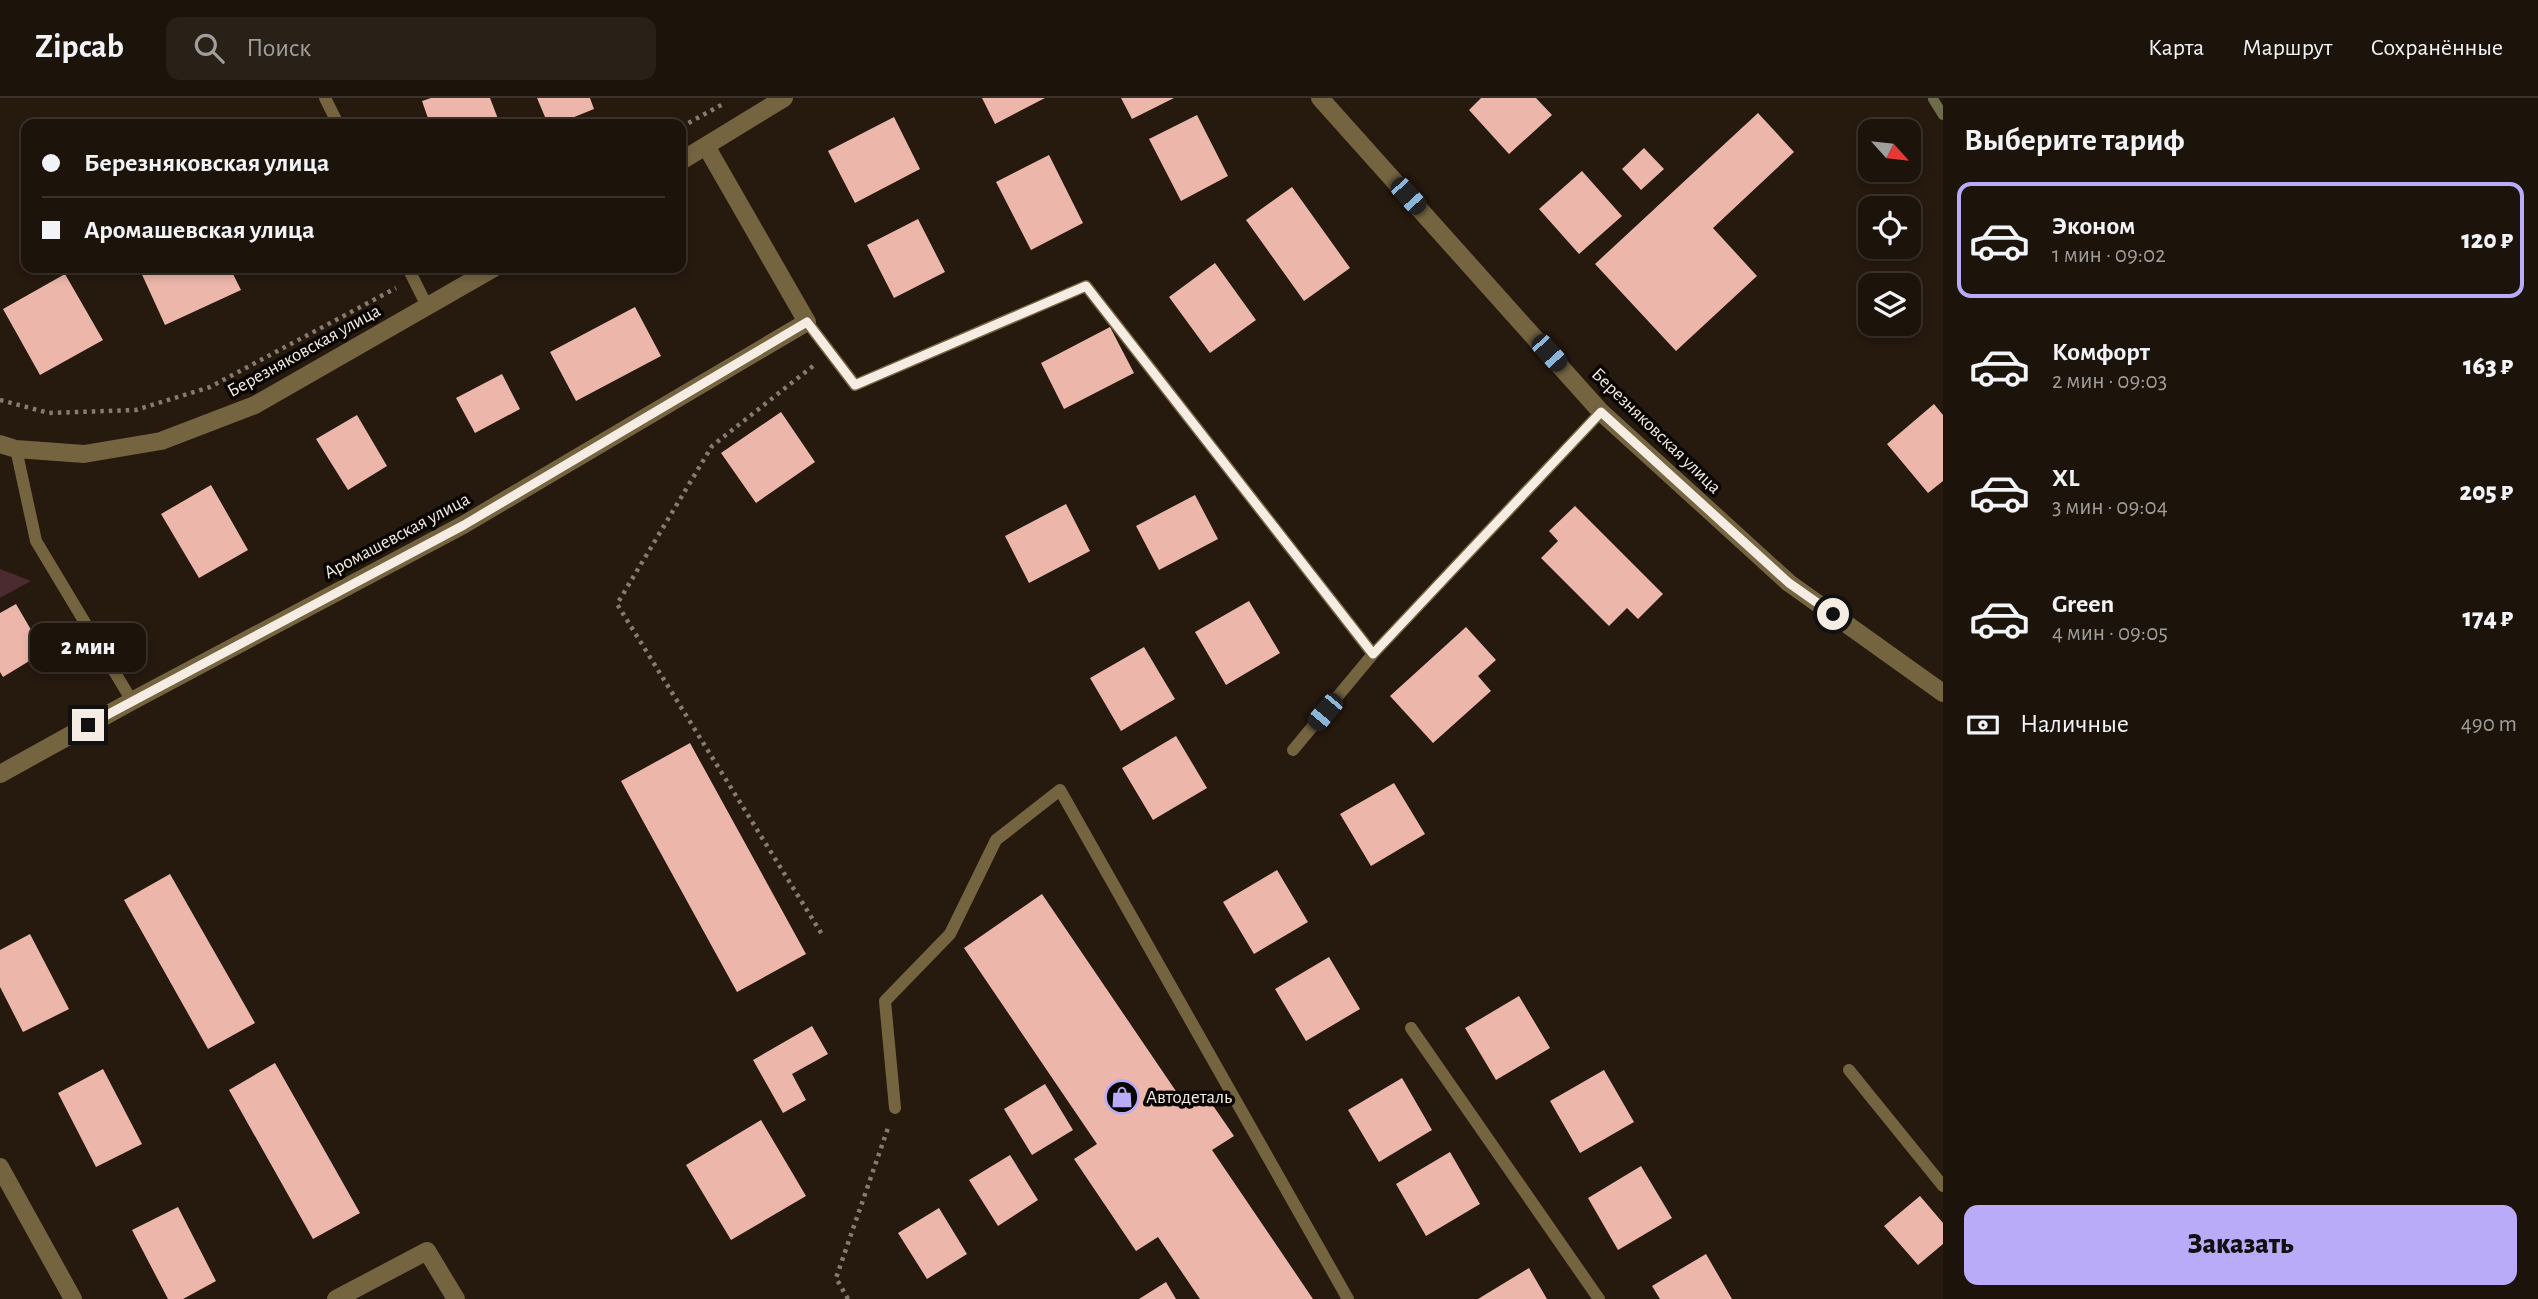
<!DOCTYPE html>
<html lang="ru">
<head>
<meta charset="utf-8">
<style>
  body { margin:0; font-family:"Alegreya Sans",sans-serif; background:#292018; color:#f1f3f6; height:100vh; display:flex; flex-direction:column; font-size:26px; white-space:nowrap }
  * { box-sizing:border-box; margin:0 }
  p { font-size:23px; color:#a09e9c }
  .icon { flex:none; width:38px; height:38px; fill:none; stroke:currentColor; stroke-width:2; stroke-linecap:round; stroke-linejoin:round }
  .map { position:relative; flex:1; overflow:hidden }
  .side { display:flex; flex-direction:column; background:#1c130a; width:595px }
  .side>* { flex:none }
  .banner { position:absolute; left:21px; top:21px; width:665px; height:154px; border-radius:14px; box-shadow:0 4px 10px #0003,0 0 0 2px #3a322b; display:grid; align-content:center; height:154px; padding:0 21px; background:#1c130a }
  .needle { width:46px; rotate:117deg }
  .tools { position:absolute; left:1858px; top:21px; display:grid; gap:14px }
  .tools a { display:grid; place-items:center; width:63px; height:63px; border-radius:14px; background:#1c130a; box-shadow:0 4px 10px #0003,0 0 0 2px #3a322b; font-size:35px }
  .end { position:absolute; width:32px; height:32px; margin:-16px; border:9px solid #f5ece4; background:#111; box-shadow:0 0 0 4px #111 }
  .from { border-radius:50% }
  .bubble { position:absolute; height:49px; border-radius:14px; background:#1c130a; box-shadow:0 4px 10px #0003,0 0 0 2px #3a322b; font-size:23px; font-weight:800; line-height:49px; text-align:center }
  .car { position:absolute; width:21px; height:42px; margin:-21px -10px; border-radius:9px; box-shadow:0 0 5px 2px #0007; background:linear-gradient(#222 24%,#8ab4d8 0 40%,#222 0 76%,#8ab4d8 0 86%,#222 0) }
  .banner b { display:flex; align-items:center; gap:24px; height:66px; font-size:26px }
  .banner b+b { border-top:2px solid #3a322b }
  .banner i { width:18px; height:18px; background:#f1f3f6 }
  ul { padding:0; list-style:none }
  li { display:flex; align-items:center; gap:21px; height:116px; margin:0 14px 10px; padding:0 7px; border:4px solid transparent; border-radius:14px }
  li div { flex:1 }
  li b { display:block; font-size:26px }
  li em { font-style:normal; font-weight:800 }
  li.active { border-color:#b9abf7 }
  li>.icon { width:63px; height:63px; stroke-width:1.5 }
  h2 { padding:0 21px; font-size:32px; line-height:84px }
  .pay { display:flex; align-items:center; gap:18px; height:77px; padding:0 21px; font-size:26px }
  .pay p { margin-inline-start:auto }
  .button { display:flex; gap:14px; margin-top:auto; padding:14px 21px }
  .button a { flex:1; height:80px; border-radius:14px; background:#b9abf7; color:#111; font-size:28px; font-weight:800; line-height:80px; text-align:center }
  header { display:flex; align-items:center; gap:42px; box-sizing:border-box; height:98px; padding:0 35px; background:#1c130a; border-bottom:2px solid #3a322b }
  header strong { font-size:33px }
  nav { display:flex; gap:38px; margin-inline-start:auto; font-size:24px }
  .search { width:490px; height:63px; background:#292018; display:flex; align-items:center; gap:18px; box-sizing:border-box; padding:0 24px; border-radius:14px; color:#a09e9c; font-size:26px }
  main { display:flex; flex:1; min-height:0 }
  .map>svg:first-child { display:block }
  .green { fill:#4c2b30 }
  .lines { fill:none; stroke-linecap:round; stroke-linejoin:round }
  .stream { stroke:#6e6d49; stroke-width:10 }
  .building { fill:#ecb7aa }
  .path { stroke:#867b71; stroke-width:4.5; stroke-dasharray:3.5 5; stroke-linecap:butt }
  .service { stroke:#756440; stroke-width:12 }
  .minor { stroke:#756440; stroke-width:18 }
  .tertiary { stroke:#756440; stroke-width:18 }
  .route { stroke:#f5ece4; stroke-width:9 }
  .labels { text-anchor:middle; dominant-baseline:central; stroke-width:7; stroke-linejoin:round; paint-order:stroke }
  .street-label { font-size:19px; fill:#f5ece4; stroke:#0a0603 }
  .poi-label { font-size:19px; fill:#f5ece4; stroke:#0a0603; text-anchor:start }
</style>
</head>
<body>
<header>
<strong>Zipcab</strong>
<div class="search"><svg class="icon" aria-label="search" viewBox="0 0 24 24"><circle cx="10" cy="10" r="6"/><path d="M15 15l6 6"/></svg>Поиск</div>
<nav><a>Карта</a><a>Маршрут</a><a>Сохранённые</a></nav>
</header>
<main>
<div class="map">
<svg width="1943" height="1201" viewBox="0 0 1943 1201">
  <rect width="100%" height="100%" fill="#26190e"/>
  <path class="green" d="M0,471L31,483L0,500Z"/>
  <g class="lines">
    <path class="stream" d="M1933,1L1943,17"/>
  </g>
  <path class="building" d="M431,0H490L500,26H430L422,3Z
    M537,0H590L594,11L557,26H548Z
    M982,0H1045L995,26Z
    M1121,0H1174L1132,21Z
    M1481,0H1536L1552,17L1509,56L1469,12Z
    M1758,15L1794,54L1713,130L1757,178L1676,253L1595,166Z
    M1197,17L1228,78L1181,103L1149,41Z
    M894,19L920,71L855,105L828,53Z
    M1644,50L1664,71L1641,92L1622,71Z
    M1049,57L1083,125L1031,152L996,84Z
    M1582,73L1622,118L1579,156L1539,111Z
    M1292,89L1350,170L1304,203L1246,122Z
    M918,121L945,174L894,200L867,147Z
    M1215,165L1256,222L1210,255L1169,199Z
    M139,170H230L241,192L165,227Z
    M65,176L103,242L40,277L3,211Z
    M635,209L661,258L576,303L550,254Z
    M1110,229L1134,275L1064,311L1041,265Z
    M502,276L520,311L475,335L456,300Z
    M1934,306L1943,317V383L1928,395L1887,346Z
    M781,314L815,364L756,405L721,355Z
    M357,317L387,368L348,392L316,341Z
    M211,387L248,452L199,480L161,416Z
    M1195,397L1218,441L1159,472L1136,428Z
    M1066,406L1090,453L1029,485L1005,438Z
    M1575,408L1663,496L1638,521L1627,510L1609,528L1541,460L1558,443L1549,433Z
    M1249,503L1280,555L1226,587L1195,534Z
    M16,506L44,554L3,579L0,574V515Z
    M1466,529L1496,562L1478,578L1491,593L1433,645L1390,598Z
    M1144,549L1175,601L1121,633L1090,580Z
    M1176,638L1207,690L1153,722L1122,670Z
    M690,645L806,856L737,894L621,683Z
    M1394,685L1425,736L1371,768L1340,716Z
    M1277,772L1308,824L1254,856L1223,804Z
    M170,776L255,925L208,951L124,802Z
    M1042,796L1184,1005L1203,993L1234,1038L1212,1052L1313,1201H1200L1158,1139L1136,1153L1074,1061L1097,1046L964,850Z
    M30,836L69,911L23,934L0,889V852Z
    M1329,859L1360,911L1306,943L1275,891Z
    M1519,898L1550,950L1496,982L1465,930Z
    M812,928L828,956L792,976L806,1002L783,1015L753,962Z
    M275,965L360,1115L313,1141L229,992Z
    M103,971L142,1046L96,1069L58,995Z
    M1604,972L1634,1024L1580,1055L1550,1003Z
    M1402,980L1432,1032L1379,1064L1348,1012Z
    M1045,986L1073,1032L1032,1057L1004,1011Z
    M761,1022L806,1098L731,1142L686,1067Z
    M1450,1054L1480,1106L1426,1138L1396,1086Z
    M1010,1057L1038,1102L998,1128L969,1082Z
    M1641,1068L1672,1120L1618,1152L1588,1100Z
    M1920,1098L1943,1125V1146L1918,1167L1884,1128Z
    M178,1109L216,1183L183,1201H168L132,1132Z
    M939,1110L967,1156L927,1181L898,1135Z
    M1706,1156L1732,1201H1660L1652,1188Z
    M1529,1170L1547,1201H1478Z
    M1166,1184L1176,1201H1139Z"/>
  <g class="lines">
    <path class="path" d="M681,29L723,6
      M813,268L712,348L617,506L823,838
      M0,302L49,315L136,312L210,289L396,190
      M848,1201L836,1180L889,1027"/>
    <path class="service" d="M325,0L338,26
      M408,170L427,208
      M807,224L855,287L1086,188L1373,556
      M16,351L36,443L132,603
      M1293,652L1373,556L1601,314
      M1411,930L1599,1201
      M1849,972L1943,1088
      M895,1010L885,903L950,836L996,742L1060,692L1348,1201"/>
    <path class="minor" d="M0,676L132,603L463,427L807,224L706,48
      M0,1069L73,1201
      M336,1201L427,1153L456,1201"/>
    <path class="tertiary" d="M1320,0L1601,314L1789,485L1943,595
      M681,63L784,0
      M0,346L16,351L84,356L161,343L255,307L494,170"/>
  </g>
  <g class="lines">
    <path class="route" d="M88,627L464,427L807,224L855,287L1086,188L1373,556L1601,314L1789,485L1833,516"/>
  </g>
  <defs>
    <symbol id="shop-ring" viewBox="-11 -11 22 22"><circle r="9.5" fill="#0a0603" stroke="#b9abf7" stroke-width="1.5"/><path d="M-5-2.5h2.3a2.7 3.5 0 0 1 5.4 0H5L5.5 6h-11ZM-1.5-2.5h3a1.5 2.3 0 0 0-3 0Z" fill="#b9abf7"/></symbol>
  </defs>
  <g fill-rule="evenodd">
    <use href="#shop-ring" x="1103" y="980" width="38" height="38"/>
  </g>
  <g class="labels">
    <g class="street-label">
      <text transform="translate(304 253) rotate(-29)">Березняковская улица</text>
      <text transform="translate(1656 333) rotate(44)">Березняковская улица</text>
      <text transform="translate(397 438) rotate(-28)">Аромашевская улица</text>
    </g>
    <g class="poi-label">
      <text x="1146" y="999">Автодеталь</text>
    </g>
  </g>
</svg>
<div class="tools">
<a><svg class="needle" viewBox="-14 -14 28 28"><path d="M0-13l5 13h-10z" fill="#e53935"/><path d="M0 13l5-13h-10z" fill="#a09e9c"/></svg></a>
<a><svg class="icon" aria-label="locate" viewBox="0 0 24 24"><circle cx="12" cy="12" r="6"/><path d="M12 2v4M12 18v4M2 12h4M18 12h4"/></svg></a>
<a><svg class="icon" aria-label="layers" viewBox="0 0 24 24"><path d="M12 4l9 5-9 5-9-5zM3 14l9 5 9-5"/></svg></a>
</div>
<i class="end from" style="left:1833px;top:516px"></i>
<i class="end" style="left:88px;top:627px"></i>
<div class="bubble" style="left:30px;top:525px;width:116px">2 мин</div>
<i class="car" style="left:1408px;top:98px;rotate:138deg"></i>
<i class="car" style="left:1549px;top:255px;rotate:138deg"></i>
<i class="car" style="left:1325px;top:614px;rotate:220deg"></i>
<div class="banner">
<b><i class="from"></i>Березняковская улица</b>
<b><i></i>Аромашевская улица</b>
</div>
</div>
<section class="side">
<h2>Выберите тариф</h2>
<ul>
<li class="active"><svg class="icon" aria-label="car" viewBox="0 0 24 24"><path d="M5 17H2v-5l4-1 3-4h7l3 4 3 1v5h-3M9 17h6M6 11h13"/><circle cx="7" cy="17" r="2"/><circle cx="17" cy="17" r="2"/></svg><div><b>Эконом</b><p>1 мин · 09:02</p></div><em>120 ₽</em></li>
<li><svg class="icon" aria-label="car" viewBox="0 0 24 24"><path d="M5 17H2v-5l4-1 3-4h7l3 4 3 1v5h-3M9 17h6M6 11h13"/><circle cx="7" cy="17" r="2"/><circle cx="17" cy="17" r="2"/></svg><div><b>Комфорт</b><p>2 мин · 09:03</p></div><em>163 ₽</em></li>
<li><svg class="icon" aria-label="car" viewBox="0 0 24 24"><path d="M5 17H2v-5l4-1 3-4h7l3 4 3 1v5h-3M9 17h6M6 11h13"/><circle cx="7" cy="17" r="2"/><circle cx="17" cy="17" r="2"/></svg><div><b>XL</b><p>3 мин · 09:04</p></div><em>205 ₽</em></li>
<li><svg class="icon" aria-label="car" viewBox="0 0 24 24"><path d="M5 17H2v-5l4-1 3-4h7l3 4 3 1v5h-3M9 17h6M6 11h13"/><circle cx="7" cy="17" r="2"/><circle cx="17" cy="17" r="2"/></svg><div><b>Green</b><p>4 мин · 09:05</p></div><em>174 ₽</em></li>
</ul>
<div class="pay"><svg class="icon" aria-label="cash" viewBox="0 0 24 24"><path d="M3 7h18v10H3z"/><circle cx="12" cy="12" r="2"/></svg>Наличные<p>490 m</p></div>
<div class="button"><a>Заказать</a></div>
</section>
</main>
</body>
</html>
